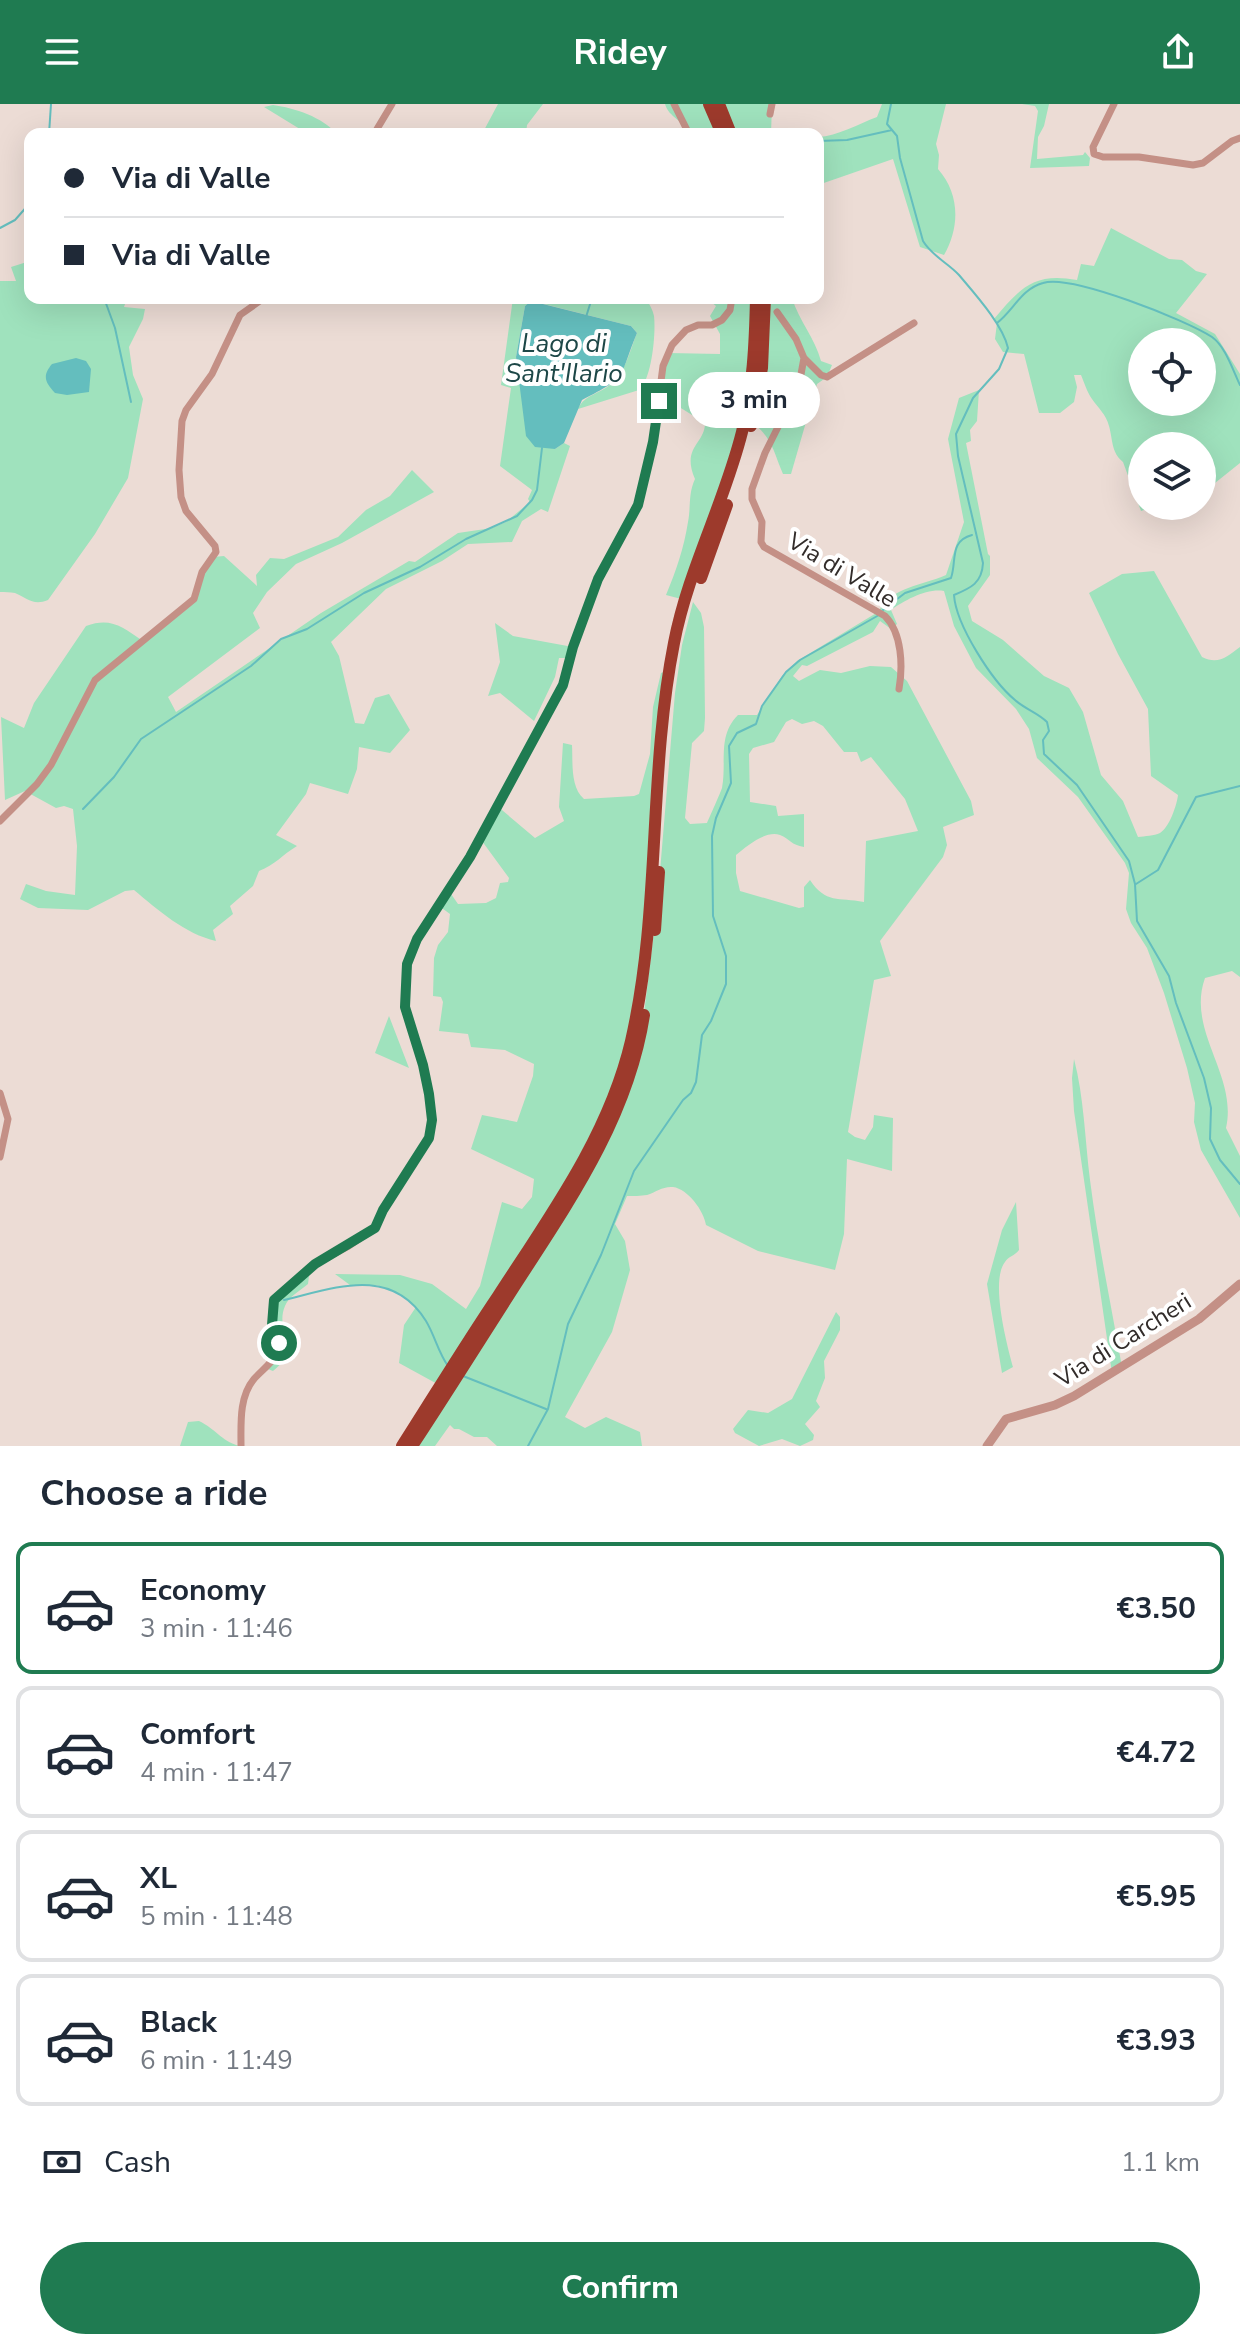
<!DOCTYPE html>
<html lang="en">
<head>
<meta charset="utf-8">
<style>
  body { margin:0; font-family:"Nunito Sans",sans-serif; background:#f2f2f3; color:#1f2937; height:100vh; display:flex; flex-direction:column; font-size:30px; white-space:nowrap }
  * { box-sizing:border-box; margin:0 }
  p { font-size:26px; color:#747a83 }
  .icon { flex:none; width:44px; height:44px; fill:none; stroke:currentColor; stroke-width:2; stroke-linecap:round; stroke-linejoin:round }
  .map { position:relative; height:1342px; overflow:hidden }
  .details { display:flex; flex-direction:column; background:#fff; flex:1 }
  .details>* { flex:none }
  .banner { position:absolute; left:24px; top:24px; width:800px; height:176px; border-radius:16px; box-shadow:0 8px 32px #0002; display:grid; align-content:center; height:176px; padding:0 40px; background:#fff }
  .fabs { position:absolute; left:1128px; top:224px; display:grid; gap:16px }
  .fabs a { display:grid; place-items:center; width:88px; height:88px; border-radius:50%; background:#fff; box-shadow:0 8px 32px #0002; font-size:40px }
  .end { position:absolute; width:36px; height:36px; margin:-18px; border:10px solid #1f7b51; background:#fff; box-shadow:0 0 0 4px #fff }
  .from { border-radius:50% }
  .bubble { position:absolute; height:56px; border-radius:28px; background:#fff; box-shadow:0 8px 32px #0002; font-size:26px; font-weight:700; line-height:56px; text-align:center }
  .banner b { display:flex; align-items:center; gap:28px; height:76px; font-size:30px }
  .banner b+b { border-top:2px solid #e0e1e3 }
  .banner i { width:20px; height:20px; background:#1f2937 }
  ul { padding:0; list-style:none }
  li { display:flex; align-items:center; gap:24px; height:132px; margin:0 16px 12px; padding:0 24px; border:4px solid #e0e1e3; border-radius:16px }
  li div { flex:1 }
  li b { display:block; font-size:30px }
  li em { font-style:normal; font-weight:700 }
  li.current { border-color:#1f7b51 }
  li>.icon { width:72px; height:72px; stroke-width:1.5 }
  h2 { padding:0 40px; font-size:36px; line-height:96px }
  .pay { display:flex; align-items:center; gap:20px; height:88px; padding:0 40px; font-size:30px }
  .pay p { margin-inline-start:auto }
  .primary-button { display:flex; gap:16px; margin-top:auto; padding:16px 40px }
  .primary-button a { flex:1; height:92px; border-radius:48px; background:#1f7b51; color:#fff; font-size:32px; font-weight:700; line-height:92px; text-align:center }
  header { display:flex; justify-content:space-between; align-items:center; height:104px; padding:0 40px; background:#1f7b51; color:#fff; font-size:36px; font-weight:700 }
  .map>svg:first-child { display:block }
  .green { fill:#9fe2bd; fill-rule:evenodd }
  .water { fill:#64bebe }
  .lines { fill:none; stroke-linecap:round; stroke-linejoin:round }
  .stream { stroke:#64bebe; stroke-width:2 }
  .minor { stroke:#c49086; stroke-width:7 }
  .tertiary { stroke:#c49086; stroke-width:9 }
  .trunk { stroke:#9d3a2c; stroke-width:12 }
  .route { stroke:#1f7b51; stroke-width:10 }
  .labels { text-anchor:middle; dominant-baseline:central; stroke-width:8; stroke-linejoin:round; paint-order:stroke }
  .street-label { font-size:24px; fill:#322c2a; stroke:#fff }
  .water-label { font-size:26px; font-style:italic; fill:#1d4747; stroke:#fff }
</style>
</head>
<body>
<header><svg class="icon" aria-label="menu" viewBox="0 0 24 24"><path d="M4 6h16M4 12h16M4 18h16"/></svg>Ridey<svg class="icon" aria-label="share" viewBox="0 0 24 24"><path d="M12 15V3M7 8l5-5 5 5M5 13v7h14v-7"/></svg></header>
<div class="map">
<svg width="1240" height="1342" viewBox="0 0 1240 1342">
  <rect width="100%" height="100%" fill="#ecdcd5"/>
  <path class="green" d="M498,0H543L527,21L526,30H482Z
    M665,0H709L722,30H689C684,16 669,14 665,0Z
    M719,0H772L771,30H731Z
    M882,0H946L936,40L939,51L938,65C960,90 960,123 944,151L920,143L893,55L818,81V33C838,32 858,20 877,13Z
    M1022,0H1049L1044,22L1038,33L1037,55L1083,51L1085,48L1090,54L1089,62L1030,64L1038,7L1035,2Z
    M273,1C295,4 322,13 337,30H308L264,3Z
    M1111,124L1169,155L1182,156L1196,167L1207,170L1176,209L1215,230L1240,270V359L1210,383L1202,386V342H1142V402H1156L1141,407L1123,358C1111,348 1113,336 1109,322C1106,310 1098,304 1092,295C1087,288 1084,278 1081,271H1074L1077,283L1074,298L1060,309H1039L1024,250L1003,248L995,235L997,219L994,215C1020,184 1034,168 1077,176L1081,160L1094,162ZM1202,238V298H1142V238Z
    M30,157V194H127L124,203L145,205L143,215L129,243L133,271L143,295L128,374L95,430L48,496C33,502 27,494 15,489C10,488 5,488 0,488V177H16L11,163Z
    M513,194H646C649,200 653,206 654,212C656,229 652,275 639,286L578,305C585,289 603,290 614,277C627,263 630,246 637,229L631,222L532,197L525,202L516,253L523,295L555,345L564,339L570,342L548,408L541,405L522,417L512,438L468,440L442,457L386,485L331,538L339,552L355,619L364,620L375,594L389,590L410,626L390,649L359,643L357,665L348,690L310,679L306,690L276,731L297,742C282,751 275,761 259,767L253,782L230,802L233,810L213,826L216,837C185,830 158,806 134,786L125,787L88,806L38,804L20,795L26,780L46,787L75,791L77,742L73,705L64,702L56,704L25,687L5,696L1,613L24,624L34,599L86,522C111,513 122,523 143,537L194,495L202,468L213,453L224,452L257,482L256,471L270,454L284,455L338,433L366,406L390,392L412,366L434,388L342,439L296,460L267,488L253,509L260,524L168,593L176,608L321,509L409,457L415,458L458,429L492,424L506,418L530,398L528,395L532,386L500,362L511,284L501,281Z
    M706,194H756L748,298L685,496L666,491C676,467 684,444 688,418C691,403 688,390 695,375C681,343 705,340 705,319L676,301L659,297L668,249L720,250V230L710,212L716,202Z
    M765,194H792C799,217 815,234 821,257L832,261L827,273L817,280L791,370H783C773,347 773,335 752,318Z
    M979,286L977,317L970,326L971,337L966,339L988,450L990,452V471L968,502L972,517L1003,536L1044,572L1069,584L1083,608L1101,671L1123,697L1138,733C1145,732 1154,732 1160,729C1169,724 1177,701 1178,691L1151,672L1148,605L1118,550L1089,489L1122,470L1154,467L1202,553C1218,561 1227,553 1240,543V873L1232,867L1205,874C1186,927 1238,971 1226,1024L1240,1052V1114L1201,1046L1194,1018L1195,999L1187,964L1164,889L1147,844L1131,819L1126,805L1129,769L1125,759L1078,693L1037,654L1029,625L1016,605L976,564L954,522L944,487C927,484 905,496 891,506L897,520L891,525L880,517L873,528L807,562L802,561L793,572L799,577L820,566L841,569L870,562L891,563L907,577L971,697L974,711L943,723L947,741L943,753L880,837L891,872L874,876L848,1028L855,1033L865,1036L873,1023L874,1011L893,1014L892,1067L847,1055L844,1130L835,1166L758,1147L706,1121C704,1107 688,1085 673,1083C663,1082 656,1088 647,1091C641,1092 633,1092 627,1092L615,1120L625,1137L630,1166L612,1228L565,1313L585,1324L606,1313L640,1328L642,1342H497L487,1333H474L459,1325H454L450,1321L435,1342H412L498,1207L641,934L657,803L675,589L682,541L693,498L701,509L704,523L705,614L704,627L692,639L685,714L690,720L707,719C710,712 720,690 722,684C727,658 717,632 738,611H757L782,572L797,557L878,508C893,482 921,482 946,471L964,418L948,335L959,294ZM792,615L802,620L814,617L823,622L844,648H857L861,658L871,653L905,695L918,727L866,737L864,798C838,793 826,800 810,776L804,783V803L799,804L740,787L736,769V751C747,742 766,726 780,731C790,735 791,741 804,743V710L778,712L776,702L750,698L749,650L753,644L774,638L786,618Z
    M495,519L513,532L573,543L570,554H559L555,573L534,617L500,589L488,592L500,558Z
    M669,566L641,884L604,1016L441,1282L399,1259L404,1221L416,1203L399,1190L377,1181H350L335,1170L400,1171L432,1180L466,1205L480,1182L502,1098L522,1105L532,1093L534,1075L471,1045L482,1011L517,1018L533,972L534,960L505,946L471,943L468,930L439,927L443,898L441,893L433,892L434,854L438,841L448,828L450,810L439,802L449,787L458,800L486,799L496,794L500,779L508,778L509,774L479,733L496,701L535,734L564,717L559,703L563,639L572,641C573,658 570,683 584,695L634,692L639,690L650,650L653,603L661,569Z
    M389,912L409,964L375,949Z
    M1074,955C1084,993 1085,1036 1090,1076C1098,1139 1111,1201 1122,1263L1112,1269L1074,1007L1072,974Z
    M1016,1098L1019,1146C1015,1152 1009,1152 1005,1158C990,1177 1007,1241 1013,1263L1002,1269L987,1180L1002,1126Z
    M306,1167L309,1172L308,1180C300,1187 289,1192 285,1202C274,1228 303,1243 273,1267L265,1264L279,1245L272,1201Z
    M836,1208L840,1213V1226L824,1257L825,1274L816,1297L820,1303L805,1320L814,1331L813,1336L800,1342L782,1335L759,1342L735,1329L733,1325L748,1306L768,1309L792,1295Z
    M199,1317C216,1325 220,1336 239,1342H180L188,1318Z"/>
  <path class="water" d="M531,197L631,222L637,229C618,275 629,272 582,296L564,339L555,345L535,343L526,332L516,253L525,202Z
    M76,254L86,257L91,265L89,288L67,291L55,289C45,278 42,272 52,260Z"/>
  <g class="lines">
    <path class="stream" d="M891,0L887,20L897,32L900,54L923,137C932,152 948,159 959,171C975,190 1003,221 1008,244L999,265L973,294L956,330L958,352L983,459C982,479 971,484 954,491C956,521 992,577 1015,596C1025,605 1038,609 1047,618L1049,627L1043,636L1044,650L1077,681L1129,757L1135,780L1137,817L1169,872L1176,899L1204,974L1211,1004L1210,1035L1220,1056L1240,1080
      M49,30L51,0
      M818,37L847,36L892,26
      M0,124L15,116L30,99
      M104,194L115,224L131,298
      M586,213L592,194
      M997,219C1014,206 1021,185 1043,179C1071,170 1186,216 1212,233C1226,243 1233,267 1240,281
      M883,506L905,489L951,474C957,457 949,437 972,431
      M83,705L114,673L141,635L251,562L281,535L307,525L364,489L420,463L466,435L517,412L532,396L537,386L542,344
      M1136,780L1158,766L1196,693L1240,682
      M284,1196C335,1184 391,1161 426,1217C435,1232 438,1248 448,1262
      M463,1272L546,1305
      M528,1342L548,1305L568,1220L601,1151L634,1067L683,996L691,989L696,978L702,931L711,917L726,880V852L713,812L712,732L716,714L731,679L729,642L737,629L756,620L762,602L786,568L800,556L879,511"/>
    <path class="minor" d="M674,0L689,30
      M1114,0L1093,43L1094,50L1103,53H1139L1193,61L1203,59L1232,37L1240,34
      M770,10L772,0
      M374,30L392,0
      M777,208L796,235L804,254L799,281L765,349L752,385V395L762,418L761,438L764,443L885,512C902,529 903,562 899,585
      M804,254L821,271L827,273L914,219
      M0,717L37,680L51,661L95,576L194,495L202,468L216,448L215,442L186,407L181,393L179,366L182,317L186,306L212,270L240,211L264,194
      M0,989L8,1015L0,1053
      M241,1342C241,1319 239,1293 254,1275C262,1266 275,1257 278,1246C282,1231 267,1218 274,1196L315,1160L347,1143L375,1124L383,1106L429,1034L432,1016L429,990L423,961L405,903L407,860L417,835L470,753L563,581L573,543L598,475L638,401L653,338L663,262L672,241L686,226L698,221H712L722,216L730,206L732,194"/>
    <path class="tertiary" d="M987,1342L1006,1315L1055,1301L1074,1292L1199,1215L1240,1180"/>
    <path class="trunk" d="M709,0L722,30
      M719,0L731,30
      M751,322L762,264L765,194
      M701,474L727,401
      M655,826L659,768
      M402,1342C434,1292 465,1241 498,1192C550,1112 609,1031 631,937C661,807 648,670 674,539C688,466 724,400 742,328C753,284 755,239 756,194
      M412,1342C447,1289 480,1236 514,1183C569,1098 628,1014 644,911"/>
  </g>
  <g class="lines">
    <path class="route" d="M279,1239L272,1221L274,1196L315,1160L375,1124L383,1106L429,1034L432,1016L429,990L423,961L405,903L407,860L417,835L470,753L563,581L573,543L598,475L638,401L653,338L659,297"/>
  </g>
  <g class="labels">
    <g class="street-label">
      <text transform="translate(842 466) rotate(31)">Via di Valle</text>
      <text transform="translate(1123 1236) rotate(-32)">Via di Carcheri</text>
    </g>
    <g class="water-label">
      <text x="564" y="239">Lago di<tspan x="564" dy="30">Sant'Ilario</tspan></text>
    </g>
  </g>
</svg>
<div class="fabs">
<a><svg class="icon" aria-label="locate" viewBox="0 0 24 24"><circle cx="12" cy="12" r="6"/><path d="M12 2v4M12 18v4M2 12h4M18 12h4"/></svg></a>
<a><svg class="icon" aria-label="layers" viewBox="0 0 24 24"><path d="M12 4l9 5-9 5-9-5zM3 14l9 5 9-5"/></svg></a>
</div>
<i class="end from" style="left:279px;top:1239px"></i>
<i class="end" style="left:659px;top:297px"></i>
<div class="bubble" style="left:688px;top:268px;width:132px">3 min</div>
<div class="banner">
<b><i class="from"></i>Via di Valle</b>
<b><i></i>Via di Valle</b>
</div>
</div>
<section class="details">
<h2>Choose a ride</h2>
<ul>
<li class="current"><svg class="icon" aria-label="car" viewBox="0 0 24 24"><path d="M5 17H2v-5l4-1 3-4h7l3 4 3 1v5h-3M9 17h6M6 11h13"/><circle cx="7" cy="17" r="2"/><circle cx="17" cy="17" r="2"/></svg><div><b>Economy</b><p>3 min · 11:46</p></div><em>€3.50</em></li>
<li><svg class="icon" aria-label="car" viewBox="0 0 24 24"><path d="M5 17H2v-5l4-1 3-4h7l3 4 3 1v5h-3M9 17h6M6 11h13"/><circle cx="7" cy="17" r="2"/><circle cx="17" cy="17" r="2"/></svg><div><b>Comfort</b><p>4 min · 11:47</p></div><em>€4.72</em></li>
<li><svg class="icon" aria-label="car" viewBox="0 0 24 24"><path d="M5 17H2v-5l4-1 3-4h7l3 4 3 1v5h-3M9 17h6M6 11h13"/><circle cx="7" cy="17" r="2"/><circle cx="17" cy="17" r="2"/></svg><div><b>XL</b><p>5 min · 11:48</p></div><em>€5.95</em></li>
<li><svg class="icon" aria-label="car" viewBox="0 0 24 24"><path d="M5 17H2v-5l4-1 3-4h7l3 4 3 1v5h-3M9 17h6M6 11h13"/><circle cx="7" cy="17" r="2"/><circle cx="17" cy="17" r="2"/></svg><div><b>Black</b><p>6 min · 11:49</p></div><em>€3.93</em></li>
</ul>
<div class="pay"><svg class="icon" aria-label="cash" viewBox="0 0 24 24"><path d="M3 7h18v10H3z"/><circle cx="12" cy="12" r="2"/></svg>Cash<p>1.1 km</p></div>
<div class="primary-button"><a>Confirm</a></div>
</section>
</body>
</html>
